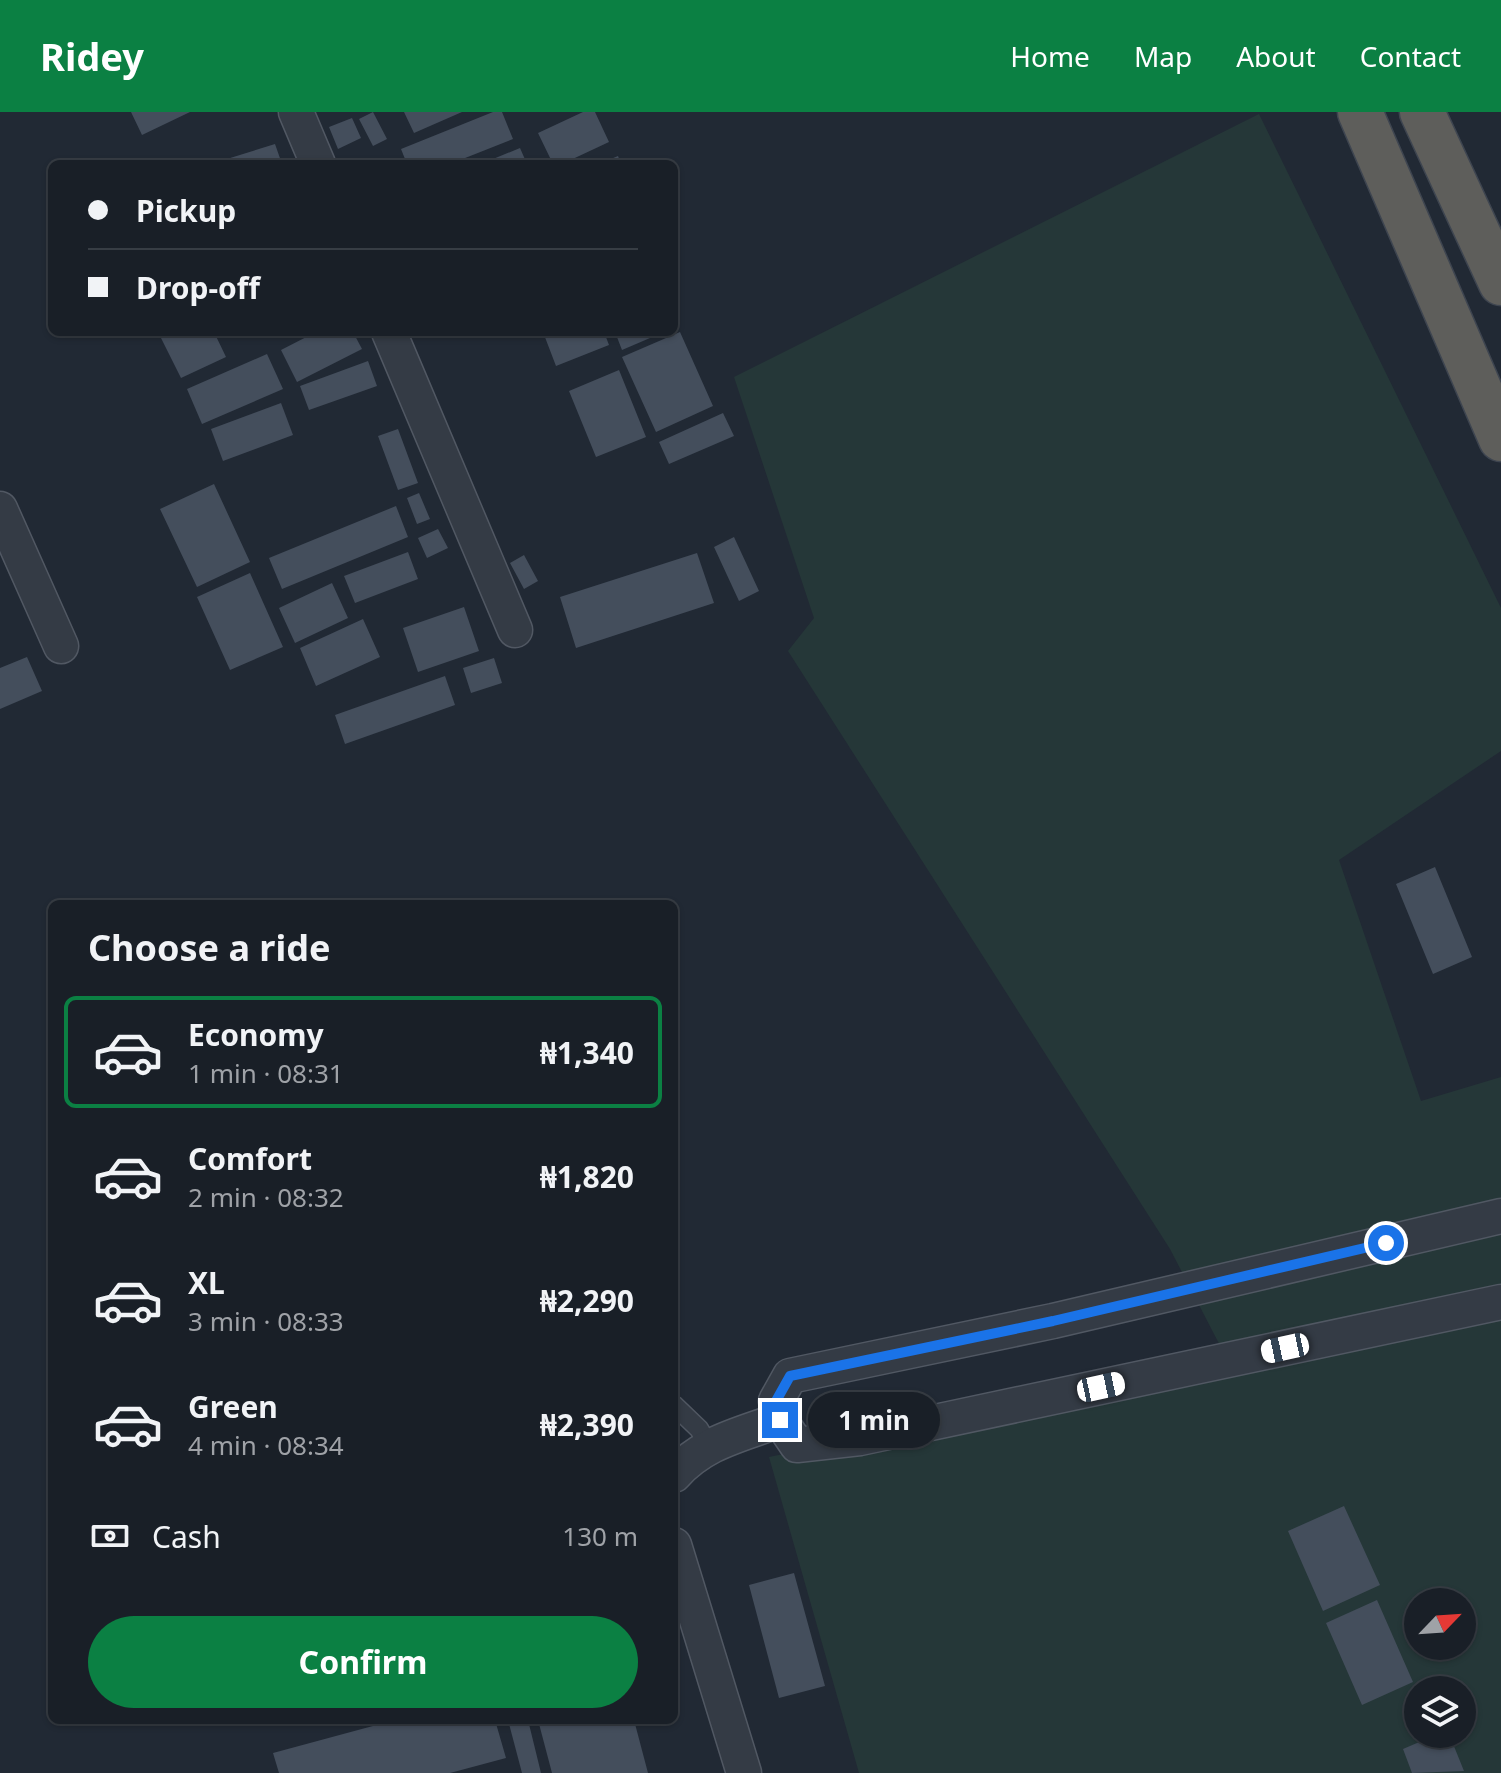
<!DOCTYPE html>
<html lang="en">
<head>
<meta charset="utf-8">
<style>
  body { margin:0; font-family:"Noto Sans",sans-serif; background:#22272f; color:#f1f3f6; height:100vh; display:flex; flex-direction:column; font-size:30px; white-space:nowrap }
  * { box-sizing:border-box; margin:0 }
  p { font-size:26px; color:#9fa2a7 }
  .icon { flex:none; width:44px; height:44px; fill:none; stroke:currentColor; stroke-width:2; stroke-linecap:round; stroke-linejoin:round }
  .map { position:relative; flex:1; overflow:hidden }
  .side { position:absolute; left:48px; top:788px; width:630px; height:824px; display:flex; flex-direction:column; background:#191f27; border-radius:12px; box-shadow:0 2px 6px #0004,0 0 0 2px #373d44 }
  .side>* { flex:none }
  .banner { position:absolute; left:48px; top:48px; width:630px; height:176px; border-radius:12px; box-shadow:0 2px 6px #0004,0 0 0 2px #373d44; display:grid; align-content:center; height:176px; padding:0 40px; background:#191f27 }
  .needle { width:52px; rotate:65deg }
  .controls { position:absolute; left:1404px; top:1476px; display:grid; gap:16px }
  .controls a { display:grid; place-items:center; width:72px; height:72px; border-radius:50%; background:#191f27; box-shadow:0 2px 6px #0004,0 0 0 2px #373d44; font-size:40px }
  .end { position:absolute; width:36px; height:36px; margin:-18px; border:10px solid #1a73e8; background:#fff; box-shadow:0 0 0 4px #fff }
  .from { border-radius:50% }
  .bubble { position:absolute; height:56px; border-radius:28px; background:#191f27; box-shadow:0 2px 6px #0004,0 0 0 2px #373d44; font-size:26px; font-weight:700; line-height:56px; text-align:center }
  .car { position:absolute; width:24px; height:48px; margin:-24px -12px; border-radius:10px; box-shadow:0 0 6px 2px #0007; background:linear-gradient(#fff 24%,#345 0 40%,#fff 0 76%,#345 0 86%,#fff 0) }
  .banner b { display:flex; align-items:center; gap:28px; height:76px; font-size:30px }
  .banner b+b { border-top:2px solid #373d44 }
  .banner i { width:20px; height:20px; background:#f1f3f6 }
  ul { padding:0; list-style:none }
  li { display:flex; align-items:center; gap:24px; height:112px; margin:0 16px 12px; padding:0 24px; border:4px solid transparent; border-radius:12px }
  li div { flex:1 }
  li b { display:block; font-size:30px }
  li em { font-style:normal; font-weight:700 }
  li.current { border-color:#0b8043 }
  li>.icon { width:72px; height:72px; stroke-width:1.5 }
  h2 { padding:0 40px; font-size:36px; line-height:96px }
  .pay { display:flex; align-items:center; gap:20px; height:88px; padding:0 40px; font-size:30px }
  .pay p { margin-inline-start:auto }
  .cta { display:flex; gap:16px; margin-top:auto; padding:16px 40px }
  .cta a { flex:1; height:92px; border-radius:48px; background:#0b8043; color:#fff; font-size:32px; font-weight:700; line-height:92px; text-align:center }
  header { display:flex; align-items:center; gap:48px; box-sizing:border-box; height:112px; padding:0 40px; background:#0b8043; color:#fff }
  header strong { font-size:38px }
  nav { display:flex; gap:44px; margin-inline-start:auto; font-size:28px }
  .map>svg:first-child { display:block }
  .green { fill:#253738; fill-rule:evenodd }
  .building { fill:#444e5c }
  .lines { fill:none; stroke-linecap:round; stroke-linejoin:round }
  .service-casing { stroke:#515863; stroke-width:21 }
  .minor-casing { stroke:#515863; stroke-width:37 }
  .trunk-casing { stroke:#3e4550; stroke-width:47 }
  .service { stroke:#343b45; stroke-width:18 }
  .minor { stroke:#343b45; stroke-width:34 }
  .trunk { stroke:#5e5e5b; stroke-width:44 }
  .route { stroke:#1a73e8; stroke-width:10 }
</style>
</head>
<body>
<header>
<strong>Ridey</strong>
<nav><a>Home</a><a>Map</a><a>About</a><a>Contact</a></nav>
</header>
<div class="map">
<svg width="1501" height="1661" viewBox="0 0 1501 1661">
  <rect width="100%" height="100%" fill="#212934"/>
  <path class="green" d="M1259,2L1501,496V639L1339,748L1421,989L1501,965V1661H859L769,1345L1228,1249L1170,1137L788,539L814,506L734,265ZM1418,1490H1462V1534H1418ZM1418,1578H1462V1622H1418Z"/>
  <path class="building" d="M131,0H190L142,23Z
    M373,0L387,27L373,34L359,7Z
    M404,0H462L414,21Z
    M493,0H502L513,27L450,52H407L401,37Z
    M583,0H595L609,30L562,52H553L538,21Z
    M352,6L361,26L338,37L329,15Z
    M275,32L282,52H214V51Z
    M520,36L527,52H481Z
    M618,44L621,52H599Z
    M158,220H214L226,245L181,266Z
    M316,220H353L362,237L297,270L281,238Z
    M543,220H604L609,233L556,254Z
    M615,220H664L622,238Z
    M680,220L713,294L656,320L622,245Z
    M267,242L283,277L202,312L187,277Z
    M368,249L377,274L309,298L300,274Z
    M619,258L646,325L596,345L569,279Z
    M281,291L293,323L223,349L211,317Z
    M723,301L734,324L669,352L659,330Z
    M398,317L418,371L398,378L378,324Z
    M214,372L250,450L197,475L160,397Z
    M419,381L430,407L417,412L407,386Z
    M396,394L408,425L282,477L269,446Z
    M438,417L448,436L427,446L418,426Z
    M734,425L759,479L739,489L714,435Z
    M408,440L418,467L355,491L344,464Z
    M697,441L714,491L576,536L560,485Z
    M524,443L538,469L524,477L510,451Z
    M250,461L283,535L230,558L197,485Z
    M332,471L348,506L295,531L279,496Z
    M464,495L479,539L418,560L403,516Z
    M363,507L380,545L316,574L300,536Z
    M27,545L42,579L0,597V556Z
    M494,546L502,571L471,581L463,556Z
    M445,564L455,593L345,632L335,603Z
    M1435,755L1472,845L1433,862L1396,772Z
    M1344,1394L1380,1473L1323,1499L1288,1419Z
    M794,1461L825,1574L779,1586L749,1473Z
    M1377,1488L1413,1570L1362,1593L1326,1511Z
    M395,1608H495L506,1646L450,1661H279L273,1641Z
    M508,1608H528L541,1661H522Z
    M538,1608H634L648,1661H552Z
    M1438,1622H1449L1464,1659L1412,1661L1403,1637Z"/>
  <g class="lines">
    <defs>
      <path id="service" d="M674,1293L699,1317L709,1334"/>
      <path id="minor" d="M296,0L318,52
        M389,220L515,518
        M0,397L61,534
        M1501,1104L1053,1209L790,1264L776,1289L780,1308L797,1333L860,1326L1501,1190
        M674,1363C703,1330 740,1323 780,1308
        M674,1433L744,1661"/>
      <path id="trunk" d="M1360,0L1501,327
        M1422,0L1501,171"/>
    </defs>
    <use href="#service" class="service-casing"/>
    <use href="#minor" class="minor-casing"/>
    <use href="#trunk" class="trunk-casing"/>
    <use href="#service" class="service"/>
    <use href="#minor" class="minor"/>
    <use href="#trunk" class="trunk"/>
  </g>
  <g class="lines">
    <path class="route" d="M780,1308L776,1289L790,1264L1053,1209L1386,1131"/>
  </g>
</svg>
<div class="controls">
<a><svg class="needle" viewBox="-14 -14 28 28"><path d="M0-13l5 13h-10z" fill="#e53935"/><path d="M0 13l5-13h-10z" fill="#9fa2a7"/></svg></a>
<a><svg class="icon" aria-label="layers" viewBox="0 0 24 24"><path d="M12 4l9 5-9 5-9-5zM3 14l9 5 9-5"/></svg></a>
</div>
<i class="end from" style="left:1386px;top:1131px"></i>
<i class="end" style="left:780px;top:1308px"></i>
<div class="bubble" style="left:808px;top:1280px;width:132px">1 min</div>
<i class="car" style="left:1285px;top:1236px;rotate:258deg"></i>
<i class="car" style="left:1101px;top:1275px;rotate:78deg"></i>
<div class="banner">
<b><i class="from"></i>Pickup</b>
<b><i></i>Drop-off</b>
</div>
<section class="side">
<h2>Choose a ride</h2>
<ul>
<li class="current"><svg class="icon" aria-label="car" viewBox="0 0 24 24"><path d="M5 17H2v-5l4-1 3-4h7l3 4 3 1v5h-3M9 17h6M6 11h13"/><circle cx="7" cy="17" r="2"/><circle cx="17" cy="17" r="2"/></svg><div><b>Economy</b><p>1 min · 08:31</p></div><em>₦1,340</em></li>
<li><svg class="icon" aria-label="car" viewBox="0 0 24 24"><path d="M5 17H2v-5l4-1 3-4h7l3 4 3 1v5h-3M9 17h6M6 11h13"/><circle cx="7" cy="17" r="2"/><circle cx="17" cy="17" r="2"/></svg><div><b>Comfort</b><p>2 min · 08:32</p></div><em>₦1,820</em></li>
<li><svg class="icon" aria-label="car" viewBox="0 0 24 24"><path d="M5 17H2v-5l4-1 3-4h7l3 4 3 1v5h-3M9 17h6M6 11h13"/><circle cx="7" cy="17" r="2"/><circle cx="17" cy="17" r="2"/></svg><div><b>XL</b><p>3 min · 08:33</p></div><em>₦2,290</em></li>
<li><svg class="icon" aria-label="car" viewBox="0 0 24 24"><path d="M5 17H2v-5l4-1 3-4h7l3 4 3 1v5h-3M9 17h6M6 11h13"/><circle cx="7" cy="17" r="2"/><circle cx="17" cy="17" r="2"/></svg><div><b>Green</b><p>4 min · 08:34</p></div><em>₦2,390</em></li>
</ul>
<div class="pay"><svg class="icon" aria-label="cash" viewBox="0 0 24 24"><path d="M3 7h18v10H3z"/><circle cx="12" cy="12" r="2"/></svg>Cash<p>130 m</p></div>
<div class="cta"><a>Confirm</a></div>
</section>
</div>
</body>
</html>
